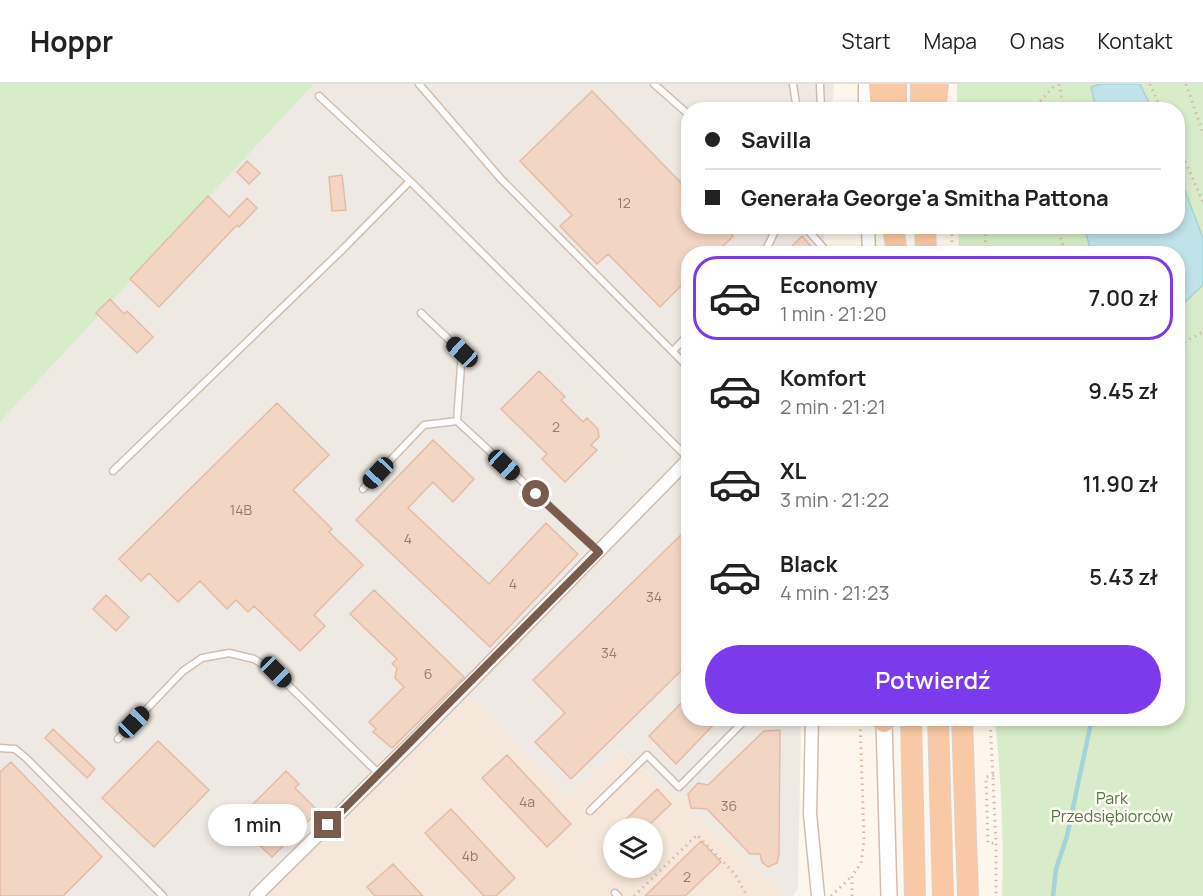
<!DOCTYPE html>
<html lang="pl">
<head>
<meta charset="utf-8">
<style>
  body { margin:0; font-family:Manrope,sans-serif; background:#f2f2f2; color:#222; height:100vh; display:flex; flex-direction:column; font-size:22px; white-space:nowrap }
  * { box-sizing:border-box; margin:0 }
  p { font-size:20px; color:#767676 }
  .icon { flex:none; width:33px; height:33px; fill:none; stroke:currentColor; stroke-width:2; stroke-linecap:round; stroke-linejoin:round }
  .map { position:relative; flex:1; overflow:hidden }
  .drawer { position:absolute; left:681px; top:162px; width:504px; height:480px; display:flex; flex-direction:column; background:#fff; border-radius:24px; box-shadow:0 3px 9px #0003 }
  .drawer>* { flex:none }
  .top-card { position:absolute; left:681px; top:18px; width:504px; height:132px; border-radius:24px; box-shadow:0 3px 9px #0003; display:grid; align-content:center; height:132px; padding:0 24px; background:#fff }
  .controls { position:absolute; left:603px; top:734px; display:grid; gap:12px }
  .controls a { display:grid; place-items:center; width:60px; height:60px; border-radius:50%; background:#fff; box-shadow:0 3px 9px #0003; font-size:30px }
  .end { position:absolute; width:27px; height:27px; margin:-14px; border:8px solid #7a5c4d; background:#fff; box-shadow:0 0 0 3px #fff }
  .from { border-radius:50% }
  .bubble { position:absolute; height:42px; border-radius:21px; background:#fff; box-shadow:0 3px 9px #0003; font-size:20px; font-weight:600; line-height:42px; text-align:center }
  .car { position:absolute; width:18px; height:36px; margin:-18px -9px; border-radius:8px; box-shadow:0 0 4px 2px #0007; background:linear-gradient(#222 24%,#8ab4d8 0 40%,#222 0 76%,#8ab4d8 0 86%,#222 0) }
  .top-card b { display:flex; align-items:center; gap:21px; height:57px; font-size:22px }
  .top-card b+b { border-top:2px solid #e0e0e0 }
  .top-card i { width:15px; height:15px; background:#222 }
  ul { padding:10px 0 0; list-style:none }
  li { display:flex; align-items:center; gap:18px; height:84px; margin:0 12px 9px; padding:0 12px; border:3px solid transparent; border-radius:24px }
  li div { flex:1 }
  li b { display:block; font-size:22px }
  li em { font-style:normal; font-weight:600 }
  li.selected { border-color:#7c3aed }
  li>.icon { width:54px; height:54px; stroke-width:1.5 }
  .button { display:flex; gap:12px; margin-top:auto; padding:12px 24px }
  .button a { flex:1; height:69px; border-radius:36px; background:#7c3aed; color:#fff; font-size:24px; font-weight:600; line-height:69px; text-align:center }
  header { display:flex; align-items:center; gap:36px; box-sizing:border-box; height:84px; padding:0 30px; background:#fff; border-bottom:2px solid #e0e0e0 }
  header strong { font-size:28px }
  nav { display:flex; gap:33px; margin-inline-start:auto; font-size:21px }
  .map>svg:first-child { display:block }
  .residential { fill:#f5e8da; fill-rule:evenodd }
  .industrial { fill:#efe9e4 }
  .green { fill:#d8ecc9 }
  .water { fill:#bfe3e8; stroke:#a5d3da; stroke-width:1.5 }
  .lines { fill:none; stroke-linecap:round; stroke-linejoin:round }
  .stream { stroke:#a5d3da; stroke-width:4.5 }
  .building { fill:#f3d5c3; stroke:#e6bba3; stroke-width:1.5 }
  .service-casing { stroke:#d1beb0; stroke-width:9 }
  .minor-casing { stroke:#d1beb0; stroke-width:15 }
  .tertiary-casing { stroke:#d1beb0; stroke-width:18 }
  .trunk-casing { stroke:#dad1cd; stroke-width:22 }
  .path { stroke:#d9b8a5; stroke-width:3; stroke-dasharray:1.5 4.5; stroke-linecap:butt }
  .service { stroke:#fff; stroke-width:6 }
  .minor { stroke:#fff; stroke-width:12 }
  .tertiary { stroke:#fff; stroke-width:15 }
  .trunk { stroke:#f9c8a4; stroke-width:20 }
  .route { stroke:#7a5c4d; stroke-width:8 }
  .labels { text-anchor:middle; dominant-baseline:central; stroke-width:5; stroke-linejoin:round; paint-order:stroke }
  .number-label { font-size:14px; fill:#987a6a }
  .park-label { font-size:16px; fill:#537a41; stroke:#fffaf3 }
</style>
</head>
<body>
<header>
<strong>Hoppr</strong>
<nav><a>Start</a><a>Mapa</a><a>O nas</a><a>Kontakt</a></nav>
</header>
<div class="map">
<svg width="1203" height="812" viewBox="0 0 1203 812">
  <rect width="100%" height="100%" fill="#fdf6ec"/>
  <path class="residential" d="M469,613L568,713L619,665L680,716L786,812H266ZM614,744H652V783H614Z"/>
  <path class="industrial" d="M314,0H834L832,25L688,26V142L825,143L823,169L688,170V634L801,635L798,804L793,812H786L680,716L620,665L568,713L469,613L266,812H0V338Z"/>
  <path class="green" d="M0,0H314L0,338Z
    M957,0H1203V812H1002C1004,752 1001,694 995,635L1178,634V170L959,169L958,143L1178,142V26H957Z"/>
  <path class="water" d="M1100,0H1140L1152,25H1096L1091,3Z
    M1178,88L1203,154V201L1185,218L1178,221V170L1087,169L1089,160L1084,143L1178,142Z"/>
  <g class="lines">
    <path class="stream" d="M1053,812L1056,785L1067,752L1092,634"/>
  </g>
  <path class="building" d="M592,7L688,106V142H724L733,152L715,170H688V195L660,223L608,170L597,180L560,142L572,131L520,77Z
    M247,77L260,89L249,100L237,88Z
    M342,91L346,126L332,127L329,93Z
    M208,112L229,133L247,114L257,124L239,143L237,141L159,223L130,195Z
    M802,152L818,170H784Z
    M110,215L124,230L127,227L153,253L137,269L96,229Z
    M539,287L565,313L561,316L583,338L587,334L598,345L599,353L591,361L597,366L565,398L542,375L547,370L501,325Z
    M277,319L329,371L293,406L332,445L329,448L363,481L314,531L325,542L300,567L254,522L248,528L236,516L227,525L200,497L178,518L149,489L141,497L119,475Z
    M433,356L474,395L453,418L433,398L408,424L489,500L546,439L578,470L490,563L356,436Z
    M688,444V580L571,695L535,658L565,629L533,596Z
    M374,506L464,593L392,664L373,648L376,645L369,638L404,603L395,594L397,584L392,580L397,575L350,530Z
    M106,511L129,533L116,547L93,525Z
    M688,612V634H720L676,680L649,652Z
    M53,645L95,685L87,694L45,654Z
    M780,646L779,771L777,779L768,783L762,778L760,770H750L707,725L691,724L688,710L698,699L708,701L764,647Z
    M158,657L209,706L154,763L102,714Z
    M507,671L571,740L547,763L482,694Z
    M11,678L102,773L63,812H0V688Z
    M286,687L299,700L295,704L318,727L272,773L235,738Z
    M657,705L671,720L646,744H617Z
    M451,725L515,794L496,812H484L425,749Z
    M701,757L721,778L685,812H645Z
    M393,780L423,812H375L367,803Z"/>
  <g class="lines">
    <defs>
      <path id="service" d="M419,0L501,95L688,283
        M654,0L688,30
        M793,0L797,26
        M820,0L821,26
        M319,12L410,97L688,374
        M804,142L829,170
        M764,170L774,149V142
        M421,229L462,268L457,337
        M673,267L688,251
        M113,387L343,165L410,97
        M363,405L424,341L457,337L598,467
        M118,655L183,587L202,574L229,569L254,575L276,589L379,690
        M0,664L15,665L26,674L163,812
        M590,727L647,671L679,703L747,634
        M615,809L618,812"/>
      <path id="minor" d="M865,0V26
        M868,142L869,170
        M812,634L810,730L818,812
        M256,812L418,652L688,376"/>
      <path id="tertiary" d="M884,638L889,812"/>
      <path id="trunk" d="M879,0L881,26
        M896,0V26
        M921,0V26
        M935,26L938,0
        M893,142L897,170
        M925,142L926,170
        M911,634L915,812
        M938,634L943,812
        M962,634L968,812
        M884,638L885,634"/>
    </defs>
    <use href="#service" class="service-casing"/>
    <use href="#minor" class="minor-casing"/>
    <use href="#tertiary" class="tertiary-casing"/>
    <use href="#trunk" class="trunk-casing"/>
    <path class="path" d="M1059,0L1064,26
      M1150,0L1161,26
      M1186,0L1203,49
      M989,26L997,24L1016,26
      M1032,26L1056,0
      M1178,61L1203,118
      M1058,142L1065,170
      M850,170L856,165
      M952,170V142
      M985,170L986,142
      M1178,258H1184L1203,248
      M990,634L996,759V812
      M994,691L986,693L988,759H996
      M634,812L697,751L735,790L747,812
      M831,812L852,792
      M852,812V792L861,779L864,756L860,634"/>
    <use href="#service" class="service"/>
    <use href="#minor" class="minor"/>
    <use href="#tertiary" class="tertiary"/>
    <use href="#trunk" class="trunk"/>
  </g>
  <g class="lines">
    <path class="route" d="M328,741L599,468L536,410"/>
  </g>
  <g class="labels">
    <g class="number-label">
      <text x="624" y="118">12</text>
      <text x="556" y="342">2</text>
      <text x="241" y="425">14B</text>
      <text x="408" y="454">4</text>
      <text x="513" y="499">4</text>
      <text x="654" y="512">34</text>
      <text x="609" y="568">34</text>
      <text x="428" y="589">6</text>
      <text x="527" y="717">4a</text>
      <text x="729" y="721">36</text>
      <text x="470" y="771">4b</text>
      <text x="687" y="792">2</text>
    </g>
    <g class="park-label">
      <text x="1112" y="714">Park<tspan x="1112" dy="18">Przedsiębiorców</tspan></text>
    </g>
  </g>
</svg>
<div class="controls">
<a><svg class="icon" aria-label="layers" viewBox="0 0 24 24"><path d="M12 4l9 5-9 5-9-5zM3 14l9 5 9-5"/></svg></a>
</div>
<i class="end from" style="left:536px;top:410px"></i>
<i class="end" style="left:328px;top:741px"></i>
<div class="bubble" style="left:208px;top:720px;width:99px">1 min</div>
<i class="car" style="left:462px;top:268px;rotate:313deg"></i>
<i class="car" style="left:504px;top:381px;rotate:133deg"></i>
<i class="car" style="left:378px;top:389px;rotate:223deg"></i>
<i class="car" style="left:276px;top:588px;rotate:135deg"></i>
<i class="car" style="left:134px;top:638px;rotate:44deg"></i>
<div class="top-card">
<b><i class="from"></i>Savilla</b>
<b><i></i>Generała George'a Smitha Pattona</b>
</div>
<section class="drawer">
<ul>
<li class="selected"><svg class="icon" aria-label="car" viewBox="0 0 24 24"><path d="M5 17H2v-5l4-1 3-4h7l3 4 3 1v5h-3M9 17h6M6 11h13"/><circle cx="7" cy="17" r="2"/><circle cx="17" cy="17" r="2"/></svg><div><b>Economy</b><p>1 min · 21:20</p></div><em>7.00 zł</em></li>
<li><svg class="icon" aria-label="car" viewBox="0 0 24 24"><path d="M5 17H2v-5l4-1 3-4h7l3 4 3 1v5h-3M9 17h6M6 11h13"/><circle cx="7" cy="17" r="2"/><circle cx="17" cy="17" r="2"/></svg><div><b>Komfort</b><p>2 min · 21:21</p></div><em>9.45 zł</em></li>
<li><svg class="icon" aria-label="car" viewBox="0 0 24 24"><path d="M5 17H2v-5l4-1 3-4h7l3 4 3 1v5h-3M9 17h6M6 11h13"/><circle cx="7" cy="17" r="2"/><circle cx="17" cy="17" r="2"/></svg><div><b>XL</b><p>3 min · 21:22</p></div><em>11.90 zł</em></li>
<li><svg class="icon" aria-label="car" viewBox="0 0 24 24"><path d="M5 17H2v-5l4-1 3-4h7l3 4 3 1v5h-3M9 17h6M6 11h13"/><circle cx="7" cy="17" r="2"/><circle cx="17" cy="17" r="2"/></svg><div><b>Black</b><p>4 min · 21:23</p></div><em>5.43 zł</em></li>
</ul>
<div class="button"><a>Potwierdź</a></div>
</section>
</div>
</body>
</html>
